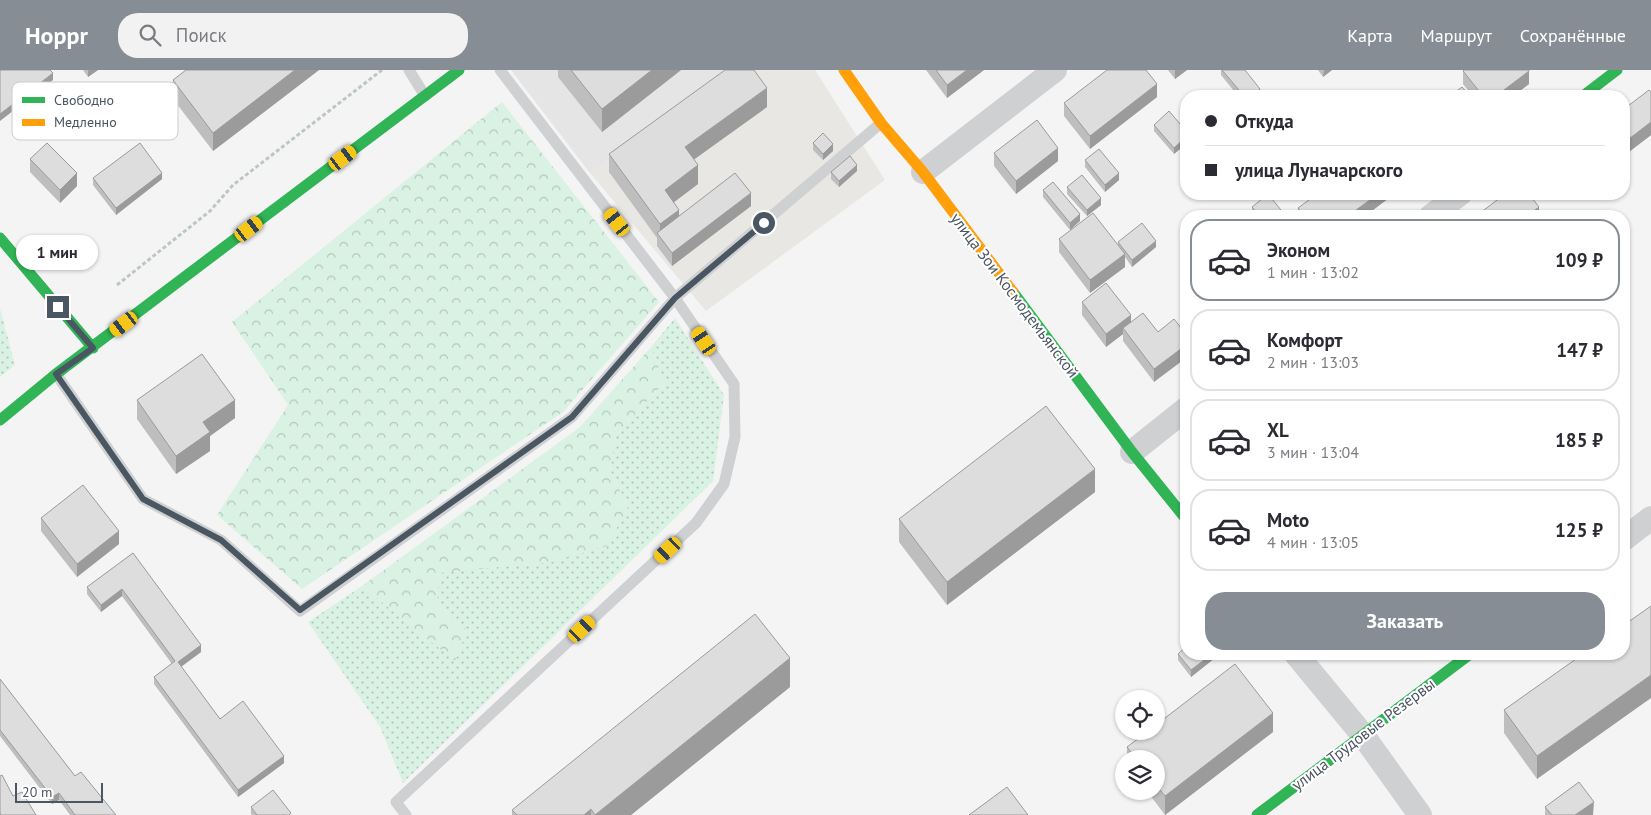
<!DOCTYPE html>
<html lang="ru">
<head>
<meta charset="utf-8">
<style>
  body { margin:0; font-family:"PT Sans",sans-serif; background:#f2f2f3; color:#2b2b33; height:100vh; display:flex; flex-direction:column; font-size:19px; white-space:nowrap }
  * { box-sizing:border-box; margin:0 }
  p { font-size:16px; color:#7c7c81 }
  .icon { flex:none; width:28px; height:28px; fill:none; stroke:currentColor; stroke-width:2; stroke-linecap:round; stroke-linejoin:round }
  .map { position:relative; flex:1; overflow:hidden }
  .panel { position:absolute; left:1180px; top:140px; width:450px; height:450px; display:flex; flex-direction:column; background:#fff; border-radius:20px; box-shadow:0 1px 4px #0004 }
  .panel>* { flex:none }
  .top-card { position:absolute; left:1180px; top:20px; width:450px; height:110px; border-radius:20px; box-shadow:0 1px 4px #0004; display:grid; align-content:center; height:110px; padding:0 25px; background:#fff }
  .controls { position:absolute; left:1115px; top:620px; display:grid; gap:10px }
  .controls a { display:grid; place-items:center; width:50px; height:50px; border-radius:50%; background:#fff; box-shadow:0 1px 4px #0004; font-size:25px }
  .scale { position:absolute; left:15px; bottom:12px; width:88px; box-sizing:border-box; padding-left:5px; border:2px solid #4a5661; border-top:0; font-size:14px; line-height:18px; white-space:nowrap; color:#4a5661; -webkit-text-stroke:4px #fff; paint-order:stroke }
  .end { position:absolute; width:22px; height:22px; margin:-11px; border:6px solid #4a5661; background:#fff; box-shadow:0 0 0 2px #fff }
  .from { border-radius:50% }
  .bubble { position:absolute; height:35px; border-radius:18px; background:#fff; box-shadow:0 1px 4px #0004; font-size:16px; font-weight:600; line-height:35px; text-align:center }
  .car { position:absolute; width:15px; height:30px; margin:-15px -8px; border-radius:6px; box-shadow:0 0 4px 1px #0007; background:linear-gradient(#f5c518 24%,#345 0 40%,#f5c518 0 76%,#345 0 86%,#f5c518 0) }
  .top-card b { display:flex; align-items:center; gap:18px; height:48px; font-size:19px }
  .top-card b+b { border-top:1px solid #e1e1e2 }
  .top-card i { width:12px; height:12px; background:#2b2b33 }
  ul { padding:9px 0 0; list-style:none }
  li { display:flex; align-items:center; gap:15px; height:82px; margin:0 10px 8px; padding:0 15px; border:2px solid #e1e1e2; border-radius:20px }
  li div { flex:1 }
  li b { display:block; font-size:19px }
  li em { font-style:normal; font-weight:600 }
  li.selected { border-color:#868d94 }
  li>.icon { width:45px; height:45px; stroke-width:1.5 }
  .button { display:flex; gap:10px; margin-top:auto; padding:10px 25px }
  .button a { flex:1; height:58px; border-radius:20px; background:#868d94; color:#fff; font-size:20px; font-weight:600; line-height:58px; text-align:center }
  header { display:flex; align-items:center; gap:30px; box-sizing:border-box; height:70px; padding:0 25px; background:#868d94; color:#fff }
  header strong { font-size:24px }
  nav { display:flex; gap:28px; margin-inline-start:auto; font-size:18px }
  .search { width:350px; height:45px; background:#f2f2f3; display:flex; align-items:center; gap:12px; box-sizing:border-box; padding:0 18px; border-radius:20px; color:#7c7c81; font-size:19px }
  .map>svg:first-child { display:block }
  .commercial { fill:#e8e7e3 }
  .education { fill:#e6e5e6 }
  .grass { fill:url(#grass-dots) }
  .forest { fill:url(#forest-crowns) }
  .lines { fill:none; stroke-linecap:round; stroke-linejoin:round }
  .path { stroke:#bcc7c4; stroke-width:3; stroke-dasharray:4 2.5; stroke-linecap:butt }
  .lane { stroke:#ced0d2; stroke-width:11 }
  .street { stroke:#ced0d2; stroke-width:24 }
  .fast { stroke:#30b455; stroke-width:11 }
  .slow { stroke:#ff9f0a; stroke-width:11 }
  .wall { fill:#bebebf }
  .shaded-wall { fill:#9b9b9b }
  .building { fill:#ddddde; stroke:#9b9b9b }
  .route { stroke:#4a5661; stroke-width:6 }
  .labels { text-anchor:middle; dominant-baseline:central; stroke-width:4; stroke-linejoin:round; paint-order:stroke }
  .street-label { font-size:16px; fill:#4a5661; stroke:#fff }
  .key { fill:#fff; stroke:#c9ccd0; stroke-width:1 }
  .key-label { font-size:14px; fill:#4a5661 }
</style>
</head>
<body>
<header>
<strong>Hoppr</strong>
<div class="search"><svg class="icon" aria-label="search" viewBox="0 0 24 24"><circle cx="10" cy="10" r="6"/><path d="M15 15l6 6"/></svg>Поиск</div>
<nav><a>Карта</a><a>Маршрут</a><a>Сохранённые</a></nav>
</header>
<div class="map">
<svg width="1651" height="745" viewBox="0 0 1651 745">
  <defs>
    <pattern id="grass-dots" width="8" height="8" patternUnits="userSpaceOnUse" patternTransform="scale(1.25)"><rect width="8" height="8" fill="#d9f2e3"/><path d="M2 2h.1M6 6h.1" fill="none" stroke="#b2c7bb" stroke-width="1.8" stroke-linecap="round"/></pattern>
    <pattern id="forest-crowns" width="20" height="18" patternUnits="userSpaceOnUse" patternTransform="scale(1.25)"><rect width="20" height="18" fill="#d9f2e3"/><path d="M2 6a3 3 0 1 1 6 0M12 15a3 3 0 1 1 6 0" fill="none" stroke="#b2c7bb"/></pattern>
  </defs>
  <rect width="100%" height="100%" fill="#f4f4f4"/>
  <path class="commercial" d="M735,0H815L885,110L706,241L590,103Z"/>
  <path class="education" d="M511,0H735L590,103Z"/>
  <path class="grass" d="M0,238L15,295L0,307Z
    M675,248L724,325L713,411L403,713L380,657L308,552L362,516L455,590L467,560L437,534L439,502L552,492L628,437L610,400L616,365L664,313L651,277Z"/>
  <path class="forest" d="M502,32L659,232L563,342L302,519L217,445L288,335L232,252Z
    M651,277L664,313L616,365L610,400L628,437L607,476L552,492L439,503L437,534L467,560L455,591L362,516L580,357Z"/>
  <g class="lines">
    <path class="path" d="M117,215L210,141L233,115L382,0"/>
    <path class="lane" d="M409,0L425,26
      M56,304L143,429L221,470L300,541L572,347L675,228L881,53
      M406,745L396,732L696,453L724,414L735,367L734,314L675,228L500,0"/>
    <path class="street" d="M923,102L1055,0
      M1431,146L1460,124
      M1132,382L1186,339
      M1624,469L1651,448
      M1296,584L1362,664L1420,745"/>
    <path class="fast" d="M1583,26L1617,0
      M0,168L93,278
      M1013,222L1132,382L1186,449
      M0,350L56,304L459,0
      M1257,745L1470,584"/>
    <path class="slow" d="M844,0L881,53L923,102L1013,222"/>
  </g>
  <path class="wall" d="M83,0H98L88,7Z
    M186,0H319L213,81L173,29V10Z
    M558,0H681L602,62L558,7Z
    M926,0H984L947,28Z
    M1168,0H1187L1175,9Z
    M1221,0H1245L1260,26H1238L1221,5Z
    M1318,0H1332L1323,7Z
    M1463,1L1529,14L1513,26H1473L1463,14Z
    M1651,22V65L1625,85L1624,82V39Z
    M1157,27L1090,79L1064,46V33Z
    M767,37L694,89L698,114L674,132L679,145L751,136L672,196L657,176V168L609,102V84Z
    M1154,55L1186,61V74L1174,84L1154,61Z
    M813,73L833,81L823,90L813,80Z
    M994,83L1058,91L1016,124L994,96Z
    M30,89L77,116L60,133L30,102Z
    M1085,90L1119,110L1105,122L1085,97Z
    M857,101L839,117L831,109V102Z
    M93,108L162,109L116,145L93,115Z
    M1067,117L1101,135L1087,146L1067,124Z
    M1043,120L1080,151L1070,160L1043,127Z
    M1389,124V128L1365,146H1298V138Z
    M1564,124H1575L1568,129Z
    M1252,137L1285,146H1253L1252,144Z
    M1059,169L1118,175V172L1156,177L1132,197L1125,187V197L1090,223L1059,182Z
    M1082,232L1131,252L1158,262L1154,312L1123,271V264L1106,277L1082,245Z
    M137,330L235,348L210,366V381L176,404L137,349Z
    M1095,422L947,535L899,472V449Z
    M41,448L119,474L77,507L41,461Z
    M133,483L201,582L181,597L220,649L284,693L238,727L154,614V607L172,594L122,526L101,542L87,524V517Z
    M1651,536L1537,709L1504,663V640Z
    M1178,584H1220L1191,607L1178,590Z
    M1355,584H1368L1360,590Z
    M0,609L75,706L116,745H70L59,730L52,734L0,666Z
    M790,617L631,745H512V740Z
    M1273,662L1165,745L1147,721H1156V689H1127V677Z
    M251,737L291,745H252L251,744Z
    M1545,737L1594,745H1545Z"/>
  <path class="shaded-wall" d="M89,0H98L88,7V1Z
    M295,0H319L213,81V63Z
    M652,0H681L602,62V39Z
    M967,0H984L947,28V15Z
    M1175,0H1187L1175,9Z
    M1324,0H1332L1323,7Z
    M1529,1V14L1513,26H1496Z
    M53,3V10L0,51V44Z
    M1157,14V27L1090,79V66Z
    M767,18V37L685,96V77Z
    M1260,19V26H1252Z
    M1651,52V65L1625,85V72Z
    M1186,67V74L1174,84V78Z
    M833,74V81L823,90V84Z
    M1058,78V91L1016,124V111Z
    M698,95V114L665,139V120Z
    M857,95V101L839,117V111Z
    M77,103V116L60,133V120Z
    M162,103V109L116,145V138Z
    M1119,103V110L1105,122V115Z
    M751,123V136L672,196V183Z
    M1378,124H1389V128L1365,146H1348Z
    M1568,124H1575L1568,129Z
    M1101,128V135L1087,146V140Z
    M1539,137V146H1527Z
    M679,140V158L660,167V154Z
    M1080,144V151L1070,160V153Z
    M1156,171V177L1132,197V190Z
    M1125,184V197L1090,223V210Z
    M1131,245V258H1123V264L1106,277V264Z
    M1186,275V288L1154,312V299Z
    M235,330V348L210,366V381L176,404V386L203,352Z
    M1095,399V422L947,535V512Z
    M119,461V474L77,507V494Z
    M122,519V526L101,542V535Z
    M201,575V582L178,599V592Z
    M1212,584H1220L1191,607V600Z
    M1360,584H1368L1360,590Z
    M790,588V617L631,745H595Z
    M1651,605V628L1537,709V686Z
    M1273,643V662L1165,745V726Z
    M284,686V693L238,727V720Z
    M59,723V730L52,734V727Z
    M1594,732L1593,745H1575Z
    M591,739V745H584Z"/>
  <path class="building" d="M0,0H50L53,3L0,44Z
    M186,0H295L213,63L173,10Z
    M571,0H652L602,39Z
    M725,0H754L767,18L685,77L698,95L665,120L679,140L660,154L609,84Z
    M936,0H967L947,15Z
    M1107,0H1146L1157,14L1090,66L1064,33Z
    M1222,0H1245L1260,19L1252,26H1244Z
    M1464,0H1529V1L1496,26H1483L1463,1Z
    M1462,17L1470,26H1450Z
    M1649,20L1651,22V52L1625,72L1624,69V39Z
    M1169,41L1186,61V67L1174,78L1154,55Z
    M1037,50L1058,78L1016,111L994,83Z
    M823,63L833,74L823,84L813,73Z
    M47,73L77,103L60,120L30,89Z
    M140,73L162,103L116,138L93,108Z
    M1099,79L1119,103L1105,115L1085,90Z
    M850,86L857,95L839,111L831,102Z
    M735,103L751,123L672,183L657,163Z
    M1082,105L1101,128L1087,140L1067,117Z
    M1053,112L1080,144L1070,153L1043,120Z
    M1268,124L1285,145L1284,146H1259L1252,137Z
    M1317,124H1378L1348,146H1305L1298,138Z
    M1505,124H1529L1539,137L1527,146H1476Z
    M1093,143L1125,184L1090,210L1059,169Z
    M1142,153L1156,171L1132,190L1118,172Z
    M1106,213L1131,245L1106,264L1082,232Z
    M1143,243L1158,262L1174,249L1186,264V275L1154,299L1123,258Z
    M202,284L235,330L203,352L210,362L176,386L137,330Z
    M1046,336L1095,399L947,512L899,449Z
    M83,415L119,461L77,494L41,448Z
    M133,483L201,575L178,592L220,649L243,631L284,686L238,720L154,607L175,591L122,519L101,535L87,517Z
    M1651,536V605L1537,686L1504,640L1583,584H1624V555Z
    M755,544L790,588L595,745L591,739L584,745H517L512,740Z
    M1186,577V584H1212L1191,600L1178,584Z
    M1235,594L1273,643L1165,726L1156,715V689H1136L1127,677L1148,661H1156V655Z
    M0,609L75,706L81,702L116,745H75L59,723L52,727L0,660Z
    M2,705L13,726L22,722L36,745H1L0,743V706Z
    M1579,712L1594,732L1575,745H1552L1545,737Z
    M1007,717L1028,745H969Z
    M273,720L291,743L289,745H257L251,737Z"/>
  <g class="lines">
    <path class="route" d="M58,237L93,278L56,304L143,429L221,470L300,540L572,347L675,228L764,153"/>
  </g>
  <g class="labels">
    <g class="street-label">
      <text transform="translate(1015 225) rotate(53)">улица Зои Космодемьянской</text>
      <text transform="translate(1363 664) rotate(-37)">улица Трудовые Резервы</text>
    </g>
  </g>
  <rect x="12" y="12" width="166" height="58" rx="8" class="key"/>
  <rect x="22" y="27" width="23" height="6" fill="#30b455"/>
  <rect x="22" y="49" width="23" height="7" fill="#ff9f0a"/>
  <g class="key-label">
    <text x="54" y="35">Свободно</text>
    <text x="54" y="57">Медленно</text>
  </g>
</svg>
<div class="controls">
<a><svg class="icon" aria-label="locate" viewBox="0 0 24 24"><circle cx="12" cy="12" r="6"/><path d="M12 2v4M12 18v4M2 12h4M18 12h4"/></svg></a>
<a><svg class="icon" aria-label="layers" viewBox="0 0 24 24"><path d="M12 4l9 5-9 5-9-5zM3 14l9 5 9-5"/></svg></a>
</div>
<div class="scale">20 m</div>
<i class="end from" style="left:764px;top:153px"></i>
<i class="end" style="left:58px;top:237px"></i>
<div class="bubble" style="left:16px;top:165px;width:82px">1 мин</div>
<i class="car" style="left:343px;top:88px;rotate:53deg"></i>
<i class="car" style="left:617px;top:152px;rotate:322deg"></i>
<i class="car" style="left:249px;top:159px;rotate:53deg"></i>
<i class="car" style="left:124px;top:254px;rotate:233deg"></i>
<i class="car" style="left:704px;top:271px;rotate:326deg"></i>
<i class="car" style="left:668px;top:480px;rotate:227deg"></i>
<i class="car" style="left:582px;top:559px;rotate:47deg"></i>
<div class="top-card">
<b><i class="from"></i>Откуда</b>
<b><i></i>улица Луначарского</b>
</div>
<section class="panel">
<ul>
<li class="selected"><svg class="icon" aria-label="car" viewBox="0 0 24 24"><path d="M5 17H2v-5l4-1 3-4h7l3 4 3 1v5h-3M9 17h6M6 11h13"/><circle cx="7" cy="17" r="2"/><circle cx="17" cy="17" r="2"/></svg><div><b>Эконом</b><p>1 мин · 13:02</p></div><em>109 ₽</em></li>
<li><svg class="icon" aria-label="car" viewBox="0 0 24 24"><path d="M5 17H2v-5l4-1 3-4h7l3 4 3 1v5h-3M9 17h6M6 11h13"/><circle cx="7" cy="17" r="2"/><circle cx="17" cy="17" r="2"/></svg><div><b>Комфорт</b><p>2 мин · 13:03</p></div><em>147 ₽</em></li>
<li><svg class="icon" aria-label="car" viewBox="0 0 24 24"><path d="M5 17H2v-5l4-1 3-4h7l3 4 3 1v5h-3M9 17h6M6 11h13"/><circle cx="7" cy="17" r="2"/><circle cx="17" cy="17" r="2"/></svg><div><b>XL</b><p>3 мин · 13:04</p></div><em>185 ₽</em></li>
<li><svg class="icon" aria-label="car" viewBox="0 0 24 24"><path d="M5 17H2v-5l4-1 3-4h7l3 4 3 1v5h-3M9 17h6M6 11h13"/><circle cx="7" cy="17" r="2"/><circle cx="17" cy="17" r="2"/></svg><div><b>Moto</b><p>4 мин · 13:05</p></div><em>125 ₽</em></li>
</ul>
<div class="button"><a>Заказать</a></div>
</section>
</div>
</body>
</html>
